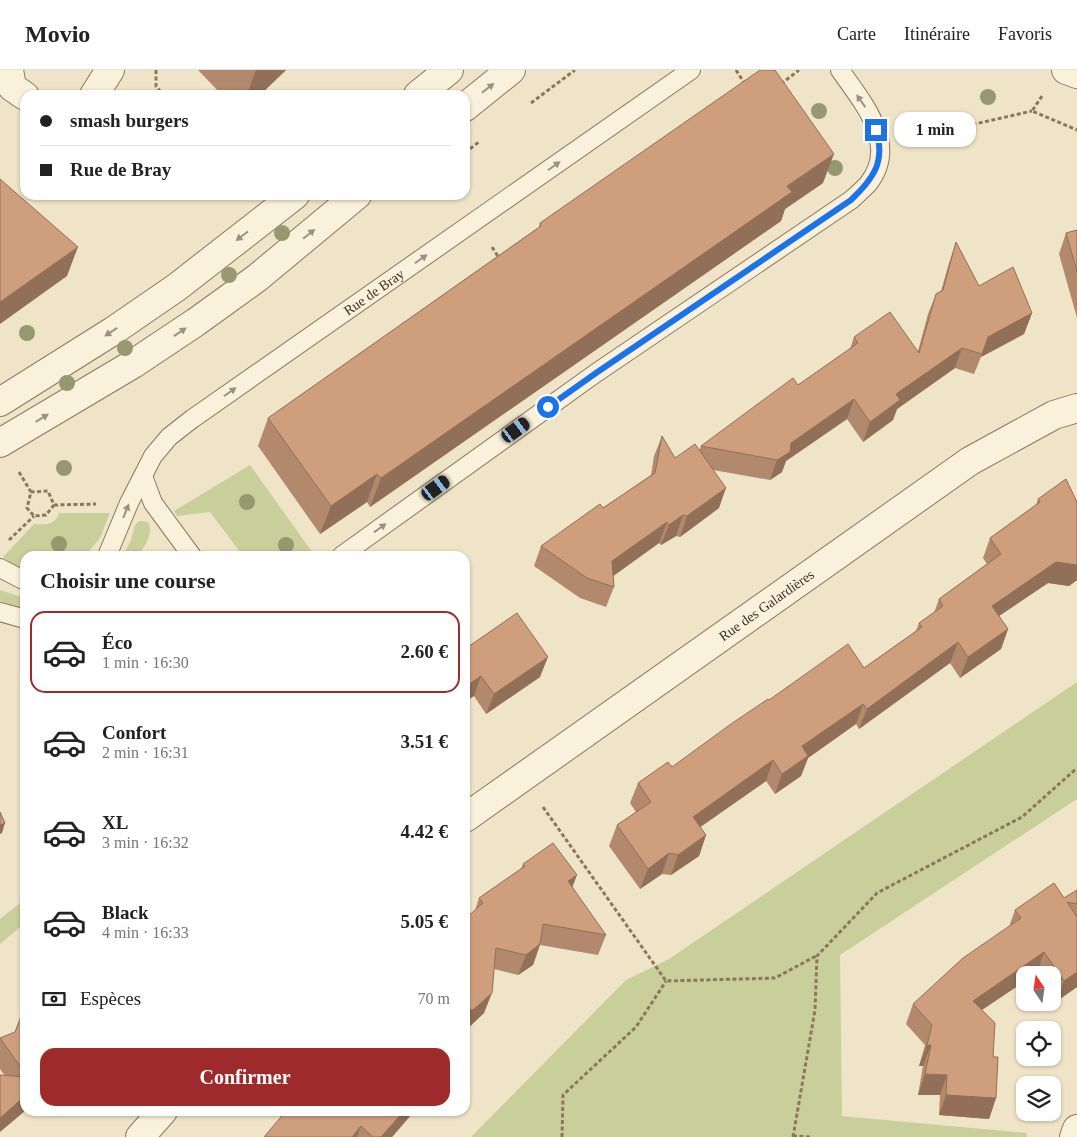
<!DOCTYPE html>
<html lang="fr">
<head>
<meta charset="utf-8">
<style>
  body { margin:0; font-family:"Times New Roman",serif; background:#f2f2f2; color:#222; height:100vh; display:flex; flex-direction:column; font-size:19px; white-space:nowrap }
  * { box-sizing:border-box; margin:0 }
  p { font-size:16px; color:#767676 }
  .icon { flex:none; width:28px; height:28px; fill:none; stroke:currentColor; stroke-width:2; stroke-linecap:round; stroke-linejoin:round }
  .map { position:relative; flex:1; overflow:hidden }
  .side { position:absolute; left:20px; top:481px; width:450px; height:565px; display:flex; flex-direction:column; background:#fff; border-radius:15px; box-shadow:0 1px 4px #0004 }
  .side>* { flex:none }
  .hud { position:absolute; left:20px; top:20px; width:450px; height:110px; border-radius:15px; box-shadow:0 1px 4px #0004; display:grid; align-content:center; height:110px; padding:0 20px; background:#fff }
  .needle { width:32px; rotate:347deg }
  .tools { position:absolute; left:1016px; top:896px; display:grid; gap:10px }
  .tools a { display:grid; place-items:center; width:45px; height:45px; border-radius:10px; background:#fff; box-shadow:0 1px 4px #0004; font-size:25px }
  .end { position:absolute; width:22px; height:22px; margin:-11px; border:6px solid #1a73e8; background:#fff; box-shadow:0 0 0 2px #fff }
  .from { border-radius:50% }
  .bubble { position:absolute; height:35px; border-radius:15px; background:#fff; box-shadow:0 1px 4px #0004; font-size:16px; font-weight:700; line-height:35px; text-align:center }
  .car { position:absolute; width:15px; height:30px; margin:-15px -8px; border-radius:6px; box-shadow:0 0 4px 1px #0007; background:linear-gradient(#222 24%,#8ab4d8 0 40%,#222 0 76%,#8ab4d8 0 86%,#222 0) }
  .hud b { display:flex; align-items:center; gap:18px; height:48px; font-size:19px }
  .hud b+b { border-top:1px solid #e0e0e0 }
  .hud i { width:12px; height:12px; background:#222 }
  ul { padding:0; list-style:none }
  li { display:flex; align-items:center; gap:15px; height:82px; margin:0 10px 8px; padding:0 10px; border:2px solid transparent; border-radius:15px }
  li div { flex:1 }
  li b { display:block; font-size:19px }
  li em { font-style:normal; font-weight:700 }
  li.current { border-color:#9e2a2b }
  li>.icon { width:45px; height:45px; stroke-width:1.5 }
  h2 { padding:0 20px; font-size:22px; line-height:60px }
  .pay { display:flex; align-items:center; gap:12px; height:55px; padding:0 20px; font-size:19px }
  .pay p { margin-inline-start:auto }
  .button { display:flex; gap:10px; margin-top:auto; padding:10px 20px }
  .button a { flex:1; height:58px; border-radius:15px; background:#9e2a2b; color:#fff; font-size:20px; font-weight:700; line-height:58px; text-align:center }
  header { display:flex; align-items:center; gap:30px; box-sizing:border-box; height:70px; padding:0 25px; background:#fff; border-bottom:1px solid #e0e0e0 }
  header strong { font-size:24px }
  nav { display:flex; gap:28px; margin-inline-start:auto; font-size:18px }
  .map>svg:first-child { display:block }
  .green { fill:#c9cf9b }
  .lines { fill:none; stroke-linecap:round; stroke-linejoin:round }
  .service-casing { stroke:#8d765c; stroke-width:20 }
  .minor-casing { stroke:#8d765c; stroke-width:30 }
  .tertiary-casing { stroke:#8d765c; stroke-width:30 }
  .path { stroke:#8d765c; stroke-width:3; stroke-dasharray:4 2.5; stroke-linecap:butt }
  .service { stroke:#faf1dc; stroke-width:18 }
  .minor { stroke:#faf1dc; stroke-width:28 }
  .tertiary { stroke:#faf1dc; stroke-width:28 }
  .tree { fill:#96986f }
  .wall { fill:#b2896c }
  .shaded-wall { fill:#916f58 }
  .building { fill:#cf9f7d; stroke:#916f58 }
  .oneway { fill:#9c907e }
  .route { stroke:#1a73e8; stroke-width:6 }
  .labels { text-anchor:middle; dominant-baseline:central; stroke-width:4.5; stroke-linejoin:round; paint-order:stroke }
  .street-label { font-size:14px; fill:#3d2e20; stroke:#f7eed8 }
</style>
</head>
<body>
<header>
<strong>Movio</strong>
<nav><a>Carte</a><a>Itinéraire</a><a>Favoris</a></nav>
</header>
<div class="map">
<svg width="1077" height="1067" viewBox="0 0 1077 1067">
  <rect width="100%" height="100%" fill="#f0e4c8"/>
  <path class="green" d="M250,395L315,486H243L210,442L177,446L174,441Z
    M59,443H110L100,468L85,486H25V500L13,495L3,487L34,454C45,455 56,455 59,443Z
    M139,451L148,452C154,465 145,475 138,486H123L131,470L135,455Z
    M0,520L25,528V540L0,531Z
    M1077,612V729L840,885L842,1046L1027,1063V1067H471L626,910L669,889Z
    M25,829V853L0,874V849Z"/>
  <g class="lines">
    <defs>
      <g id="service">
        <path d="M143,406L153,433L192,486"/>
        <path id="s1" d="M107,486L129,433L153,386L169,367L192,349L691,0"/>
        <path d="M341,486L596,303L851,130C857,125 863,119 868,114C900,74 862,32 840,0"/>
        <path d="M0,498L25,511"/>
        <path d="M0,542L25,549"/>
      </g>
      <g id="minor">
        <path d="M9,0L12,17L25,26"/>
        <path d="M1066,0L1077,4"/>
        <path d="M94,25L110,0"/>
        <path id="s2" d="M465,748L970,391L1054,345L1077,338"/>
        <path d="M140,1067L163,1041"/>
        <path d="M1074,1067L1077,1059"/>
      </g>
      <path id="tertiary" d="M418,25L449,0
        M465,37L511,0
        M0,332L113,261L177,217L295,125
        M0,373L133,294L196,252L257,208L357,125"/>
    </defs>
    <use href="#service" class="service-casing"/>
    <use href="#minor" class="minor-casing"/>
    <use href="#tertiary" class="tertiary-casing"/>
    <path class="path" d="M156,0V16L163,25
      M736,0L745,14
      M781,14L799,0
      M1042,26L1032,41L1077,60
      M531,33L575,0
      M909,69L1032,41
      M465,83L480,71
      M492,177L499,188
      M19,402L31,422L27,438L34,446L46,445L54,435L48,421L31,422
      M54,435L96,434
      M9,470L34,446
      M543,737L666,911L775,908L816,886
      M793,1066L812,1067
      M562,1067L563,1025L636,957L666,911
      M793,1067L815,940L817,886L877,823L1022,747L1077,698"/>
    <use href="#service" class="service"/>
    <use href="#minor" class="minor"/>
    <use href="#tertiary" class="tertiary"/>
  </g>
  <g class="tree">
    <circle cx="988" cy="27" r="8"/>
    <circle cx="819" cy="41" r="8"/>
    <circle cx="835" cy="98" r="8"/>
    <circle cx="282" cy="163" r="8"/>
    <circle cx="229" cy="205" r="8"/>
    <circle cx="27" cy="263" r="8"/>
    <circle cx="125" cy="278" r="8"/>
    <circle cx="67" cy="313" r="8"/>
    <circle cx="64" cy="398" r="8"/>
    <circle cx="247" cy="432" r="8"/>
    <circle cx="59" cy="474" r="8"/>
    <circle cx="286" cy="475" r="8"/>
  </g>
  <path class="wall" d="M198,0H286L260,25H222Z
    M823,113L785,139L781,151L370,437L367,432L320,464L258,376L268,348L539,157L540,153Z
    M1077,160V248L1059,184L1066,163Z
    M956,172L979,216L1032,243L1024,264L981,287L974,304L955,298L897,339L893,350L863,372L847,349L786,391L782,402L770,410L713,400L719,438L680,467L676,466L661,475L659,473L613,506L614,517L606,537L580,528L534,496L541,476L603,438L651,405L654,386L662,366L675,388L699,380L701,376L798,315L850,279L854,267L918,281L928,244L936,224L941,221L949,193Z
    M1038,429L1077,432V510L1069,516L1048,513L999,546L1008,559L1001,579L960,608L950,593L859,659L856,654L808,688L801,706L775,724L766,711L700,757L706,765L699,786L671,805L662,804L640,819L609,776L617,755L636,742L630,733L638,713L672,697L769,630L864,598L916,561L919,553L934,543L939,529L987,494L983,488L990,468L1036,435Z
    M465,579L540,607L486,644L474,626Z
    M523,794L572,817L606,865L598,885L540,875L533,895L518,905L494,899L484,943L465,961L475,840L479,828L521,799Z
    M1077,820V917L1057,931L1052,925V905H1039L1037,903L982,940L993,987L996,1028L989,1049L939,1045L940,1025H918L923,996H919L925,975L906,954L913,934L1009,857L1015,840L1064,828Z
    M25,940V1041L5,1006L0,999V968L15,962Z
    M414,1042L392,1067H264Z"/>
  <path class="shaded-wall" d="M256,0H286L260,25H247Z
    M834,84L823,113L785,139L781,151L370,437L381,408L787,116Z
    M78,177L67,206L0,254V232Z
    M1032,243L1024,264L981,287L988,267Z
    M962,278L955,298L897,339L893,350L863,372L870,352L896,324Z
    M854,329L847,349L786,391L782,402L770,410L777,390L791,373Z
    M377,404L367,432L320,464L331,436Z
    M726,418L719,438L680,467L687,446Z
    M683,445L676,466L661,475L669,455Z
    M667,452L659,473L605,512L612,491Z
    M1056,492L1077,495V510L1069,516L1048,513L984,556L992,536Z
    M1008,559L1001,579L960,608L968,587Z
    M958,572L950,593L859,659L867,639Z
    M548,587L540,607L486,644L494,624Z
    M481,606L474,626L465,632V617Z
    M863,634L856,654L808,688L801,706L775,724L782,704L802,676Z
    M773,690L766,711L686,767L693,747Z
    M5,753L2,763L0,764V755Z
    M706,765L699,786L671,805L678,785Z
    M669,783L662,804L640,819L648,799Z
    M577,805L569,826L568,811Z
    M540,874L533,895L518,905L526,885Z
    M1044,882L1037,903L1033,905H1025V911L965,951L973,931Z
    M1077,902V917L1057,931L1064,911Z
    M492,923L484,943L465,961V940Z
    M927,975H931L923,996H919Z
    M925,1004L947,1005L940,1025H918Z
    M946,1025L996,1028L989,1049L939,1045Z
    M25,1026V1041L0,1062V1048Z
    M404,1041H414L392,1067H381Z
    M361,1056L357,1067H352Z"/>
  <path class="building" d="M760,0H775L834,84L787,116L792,122L381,408L377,404L331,436L268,348L541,156L540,153Z
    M0,109L78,177L0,232Z
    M1077,160V201L1066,163Z
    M956,172L979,216L1013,197L1032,243L988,267L982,284L962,278L896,324L900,330L870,352L854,329L791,373L790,382L777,390L701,376L793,308L798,315L858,273L854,267L890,242L919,283L936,224L943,220Z
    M662,366L675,388L695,374L726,418L687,446L683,445L669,455L667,452L612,491L614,517L587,508L541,476L600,434L603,438L655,403Z
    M1066,409L1077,432V495L1056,492L992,536L1008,559L968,587L958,572L867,639L863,634L802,676L808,686L782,704L773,690L693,747L706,765L678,785L669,783L648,799L617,755L651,732L638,713L668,692L672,697L731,654L768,629L769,630L848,574L864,598L922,557L919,553L943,536L939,529L1001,484L990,468L1040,432L1038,429Z
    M517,543L548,587L494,624L481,606L465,617V579Z
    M0,742L5,753L0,755Z
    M553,773L577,805L568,811L606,865L543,854L540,874L526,885L496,878L492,923L473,940H465V849L483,833L479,828L525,796L523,794Z
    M1054,813L1064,828L1077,820V834L1067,832L1077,847V902L1064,911L1044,882L973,931L995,953L993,987H998L996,1028L946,1025L947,1005L925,1004L931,975H927L932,955L913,934L963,888L1021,848L1015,840Z
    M25,940V1003L0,968L15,962L22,944Z
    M0,1005L25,1007V1026L0,1048Z
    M286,1041H404L381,1067H373L361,1056L352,1067H264Z"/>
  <defs><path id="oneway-solid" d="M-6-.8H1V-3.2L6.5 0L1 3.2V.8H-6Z" transform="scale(1.25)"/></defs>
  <g class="oneway">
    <use href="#oneway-solid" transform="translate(488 18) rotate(-38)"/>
    <use href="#oneway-solid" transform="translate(861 31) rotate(-125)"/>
    <use href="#oneway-solid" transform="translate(554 96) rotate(-35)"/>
    <use href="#oneway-solid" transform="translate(309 164) rotate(-39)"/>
    <use href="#oneway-solid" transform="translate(242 166) rotate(143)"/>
    <use href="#oneway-solid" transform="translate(421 189) rotate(-35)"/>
    <use href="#oneway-solid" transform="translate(111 262) rotate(147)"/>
    <use href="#oneway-solid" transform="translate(180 262) rotate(-34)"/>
    <use href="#oneway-solid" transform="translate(230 322) rotate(-35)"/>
    <use href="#oneway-solid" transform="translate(42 348) rotate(-31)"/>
    <use href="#oneway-solid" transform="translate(126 441) rotate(-68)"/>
    <use href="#oneway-solid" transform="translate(380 458) rotate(-36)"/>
  </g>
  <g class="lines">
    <path class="route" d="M548,337L596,303L851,130C873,109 886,92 876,60"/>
  </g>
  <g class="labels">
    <g class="street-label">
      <text stroke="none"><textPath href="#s1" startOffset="386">Rue de Bray</textPath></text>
      <text stroke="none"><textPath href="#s2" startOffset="369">Rue des Galardières</textPath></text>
    </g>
  </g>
</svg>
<div class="tools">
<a><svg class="needle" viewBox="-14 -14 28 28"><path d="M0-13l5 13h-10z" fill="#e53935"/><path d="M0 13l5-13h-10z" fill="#767676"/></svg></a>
<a><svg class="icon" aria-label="locate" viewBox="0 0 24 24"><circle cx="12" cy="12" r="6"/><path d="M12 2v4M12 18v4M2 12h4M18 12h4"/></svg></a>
<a><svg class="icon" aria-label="layers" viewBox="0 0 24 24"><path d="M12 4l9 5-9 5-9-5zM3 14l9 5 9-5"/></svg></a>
</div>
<i class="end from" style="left:548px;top:337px"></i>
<i class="end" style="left:876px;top:60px"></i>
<div class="bubble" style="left:894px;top:42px;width:82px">1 min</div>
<i class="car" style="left:516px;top:360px;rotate:54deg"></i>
<i class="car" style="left:436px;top:418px;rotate:54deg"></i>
<div class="hud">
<b><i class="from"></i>smash burgers</b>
<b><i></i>Rue de Bray</b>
</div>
<section class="side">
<h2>Choisir une course</h2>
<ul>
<li class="current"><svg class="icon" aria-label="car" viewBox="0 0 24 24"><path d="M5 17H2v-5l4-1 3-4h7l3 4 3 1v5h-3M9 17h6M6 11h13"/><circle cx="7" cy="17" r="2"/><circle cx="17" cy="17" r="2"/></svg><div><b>Éco</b><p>1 min · 16:30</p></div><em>2.60 €</em></li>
<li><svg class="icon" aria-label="car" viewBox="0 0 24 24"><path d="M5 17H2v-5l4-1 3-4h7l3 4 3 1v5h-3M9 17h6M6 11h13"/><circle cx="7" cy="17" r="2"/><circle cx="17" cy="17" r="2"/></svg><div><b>Confort</b><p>2 min · 16:31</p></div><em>3.51 €</em></li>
<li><svg class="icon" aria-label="car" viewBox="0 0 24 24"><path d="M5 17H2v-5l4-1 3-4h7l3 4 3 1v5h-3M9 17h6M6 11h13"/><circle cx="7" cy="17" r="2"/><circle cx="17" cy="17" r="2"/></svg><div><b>XL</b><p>3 min · 16:32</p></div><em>4.42 €</em></li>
<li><svg class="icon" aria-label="car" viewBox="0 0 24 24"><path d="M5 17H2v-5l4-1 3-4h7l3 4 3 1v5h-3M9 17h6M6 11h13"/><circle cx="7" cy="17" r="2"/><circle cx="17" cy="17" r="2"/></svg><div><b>Black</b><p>4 min · 16:33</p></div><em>5.05 €</em></li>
</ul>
<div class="pay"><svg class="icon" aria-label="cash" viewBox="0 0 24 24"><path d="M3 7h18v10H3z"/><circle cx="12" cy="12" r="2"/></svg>Espèces<p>70 m</p></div>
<div class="button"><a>Confirmer</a></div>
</section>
</div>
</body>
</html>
